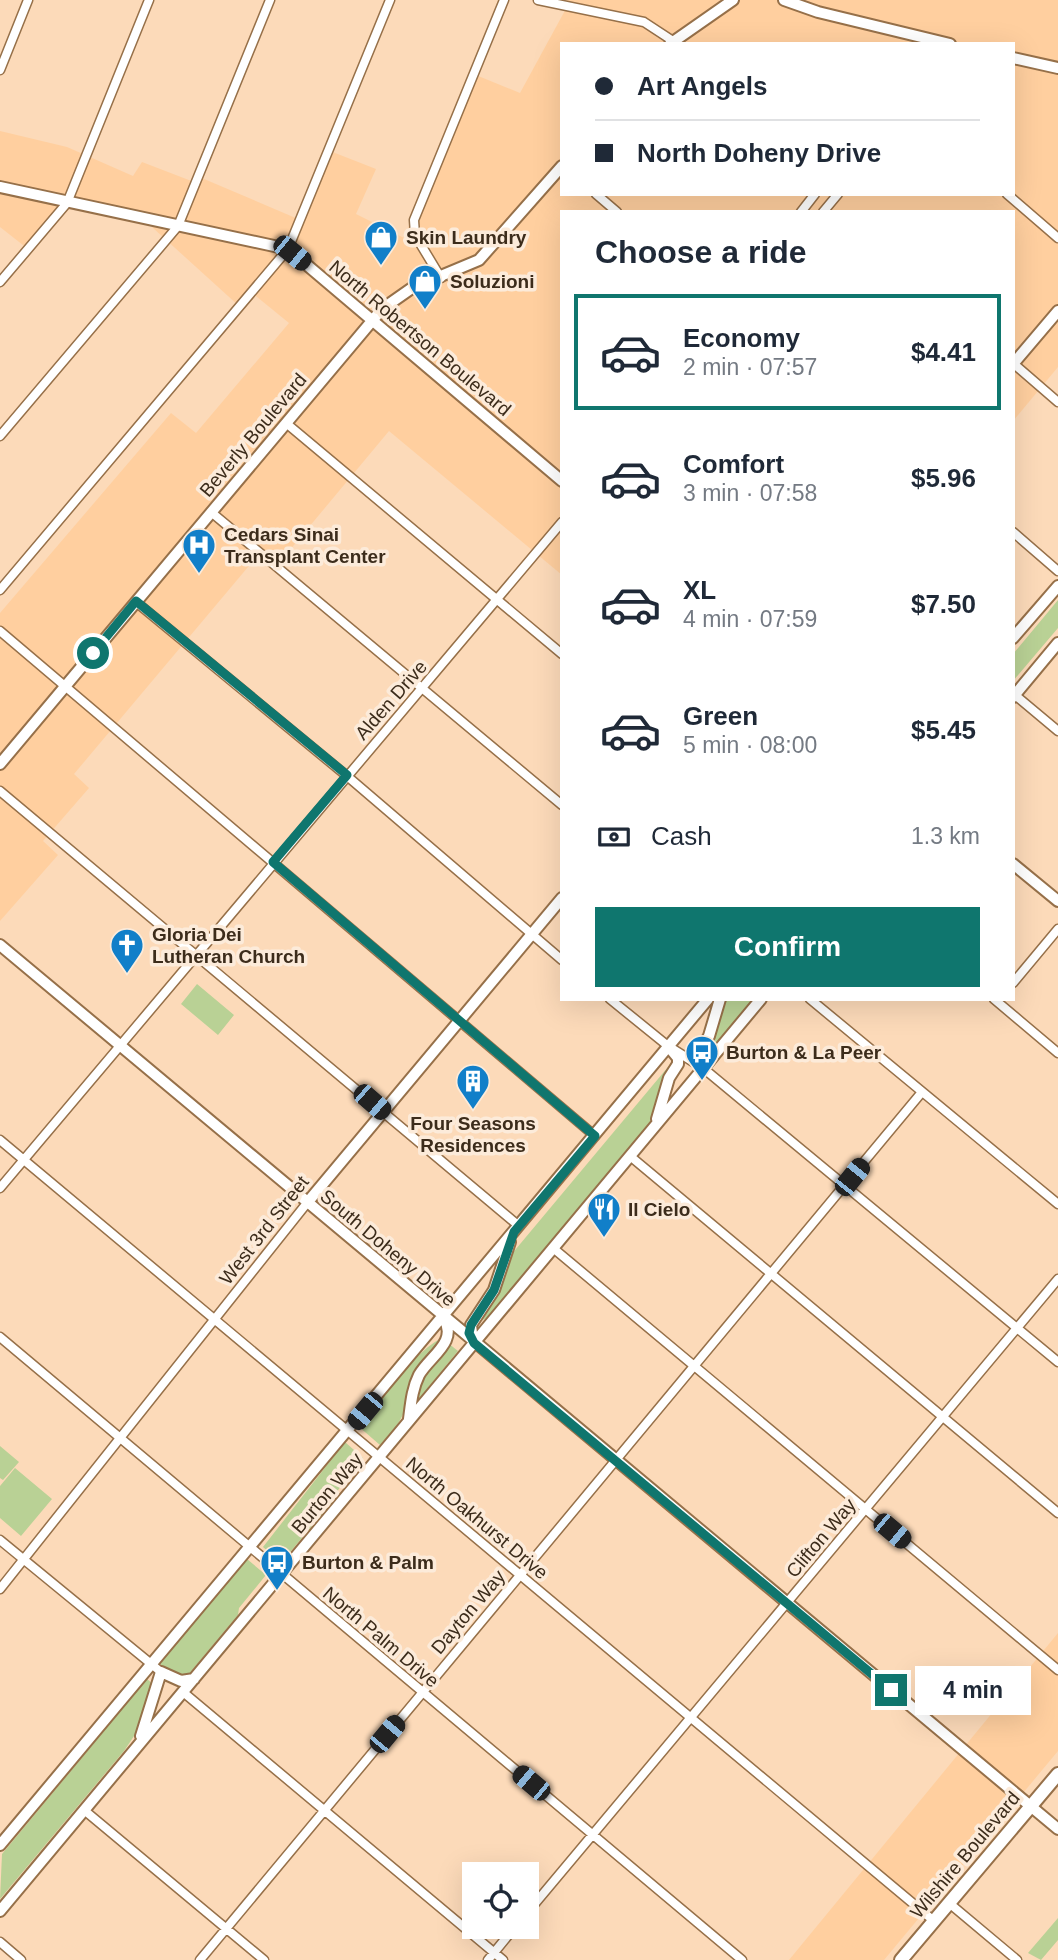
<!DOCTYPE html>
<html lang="en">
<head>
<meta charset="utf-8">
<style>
  body { margin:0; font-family:Arial,sans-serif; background:#f6f6f7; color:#1f2937; height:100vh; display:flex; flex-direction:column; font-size:26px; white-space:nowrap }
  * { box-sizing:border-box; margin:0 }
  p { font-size:23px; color:#747a83 }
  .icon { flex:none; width:38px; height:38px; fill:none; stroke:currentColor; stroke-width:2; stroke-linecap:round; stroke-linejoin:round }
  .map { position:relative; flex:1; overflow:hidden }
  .sheet { position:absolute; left:560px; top:210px; width:455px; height:791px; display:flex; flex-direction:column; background:#fff; border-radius:0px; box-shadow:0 7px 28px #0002 }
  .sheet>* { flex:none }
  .hud { position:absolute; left:560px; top:42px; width:455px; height:154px; border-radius:0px; box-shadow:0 7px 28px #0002; display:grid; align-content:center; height:154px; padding:0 35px; background:#fff }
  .buttons { position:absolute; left:462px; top:1862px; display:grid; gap:14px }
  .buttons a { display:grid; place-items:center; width:77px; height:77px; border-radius:0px; background:#fff; box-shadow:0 7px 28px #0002; font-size:35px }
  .end { position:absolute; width:32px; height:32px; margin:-16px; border:9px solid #0f766e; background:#fff; box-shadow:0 0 0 4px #fff }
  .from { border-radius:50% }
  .bubble { position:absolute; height:49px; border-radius:0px; background:#fff; box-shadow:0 7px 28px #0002; font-size:23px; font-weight:800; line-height:49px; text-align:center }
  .car { position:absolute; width:21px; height:42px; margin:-21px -10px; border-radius:9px; box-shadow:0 0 5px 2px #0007; background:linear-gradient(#222 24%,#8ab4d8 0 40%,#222 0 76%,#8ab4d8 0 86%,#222 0) }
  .hud b { display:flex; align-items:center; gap:24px; height:66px; font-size:26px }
  .hud b+b { border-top:2px solid #e0e1e3 }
  .hud i { width:18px; height:18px; background:#1f2937 }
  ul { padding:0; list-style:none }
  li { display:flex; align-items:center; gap:21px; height:116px; margin:0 14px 10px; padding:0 21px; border:4px solid transparent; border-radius:0px }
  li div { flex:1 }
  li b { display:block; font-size:26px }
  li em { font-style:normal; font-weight:800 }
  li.selected { border-color:#0f766e }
  li>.icon { width:63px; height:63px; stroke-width:1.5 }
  h2 { padding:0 35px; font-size:32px; line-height:84px }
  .pay { display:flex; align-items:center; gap:18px; height:77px; padding:0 35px; font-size:26px }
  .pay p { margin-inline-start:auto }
  .button { display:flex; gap:14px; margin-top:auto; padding:14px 35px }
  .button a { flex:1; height:80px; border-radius:0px; background:#0f766e; color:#fff; font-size:28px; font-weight:800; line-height:80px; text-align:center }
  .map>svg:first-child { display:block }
  .built { fill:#ffcf9f; fill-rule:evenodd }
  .green { fill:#b9d195 }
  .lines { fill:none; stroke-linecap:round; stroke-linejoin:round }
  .street-casing { stroke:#967049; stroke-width:11 }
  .secondary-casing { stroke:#967049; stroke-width:14 }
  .primary-casing { stroke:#967049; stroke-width:16 }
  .street { stroke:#fff; stroke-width:8 }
  .secondary { stroke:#fff; stroke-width:10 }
  .primary { stroke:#fff; stroke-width:12 }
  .route { stroke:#0f766e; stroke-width:9 }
  .labels { text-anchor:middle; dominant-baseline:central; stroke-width:7; stroke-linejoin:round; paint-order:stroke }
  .poi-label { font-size:19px; font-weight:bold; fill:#3c2c1b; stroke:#fcebda; text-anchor:start }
  .street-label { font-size:19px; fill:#3c2c1b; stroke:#fcebda }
</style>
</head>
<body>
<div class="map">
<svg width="1058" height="1960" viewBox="0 0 1058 1960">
  <rect width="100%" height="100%" fill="#fcdab9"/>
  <path class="built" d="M548,0H1058V367L1013,421V212H562V575L389,431L274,569L258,555L74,774L89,788L43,841L58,855L0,921V613L171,413L196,433L289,323L251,292L239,306L142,218L66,203L28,249L0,227V131L67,147L133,176L142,162L194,182L197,176L298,219L330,151L376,169L356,214L404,238L471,73L520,93L568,5ZM562,44H1013V194H562Z
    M1058,1633V1751L884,1960H789Z"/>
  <path class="green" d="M1058,600V628L1013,681V654Z
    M197,984L234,1015L218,1035L181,1004Z
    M725,999H754L705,1057L703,1056Z
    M673,1061L675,1063L651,1122L489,1316L478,1323L506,1261Z
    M443,1338L398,1424L380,1445L358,1426C375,1405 419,1346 443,1338Z
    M448,1343L458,1351L418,1400L415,1398L419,1383Z
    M345,1442L363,1458L335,1494L332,1502L281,1563L263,1547Z
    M0,1446L19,1462L3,1480L0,1478Z
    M15,1468L52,1499L21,1536L0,1518V1486Z
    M247,1559L266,1575L239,1608L238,1615L188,1675L172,1674L160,1664Z
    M147,1679L154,1685L144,1721L124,1751L0,1899L2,1854Z
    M1058,1918V1940L1041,1960L1028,1953Z"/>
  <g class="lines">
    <defs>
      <path id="street" d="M538,0L644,22L673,41
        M0,70L28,0
        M596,194L617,212
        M1007,194L1058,238
        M801,212L815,194
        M823,212L838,194
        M441,278L415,235L414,220L504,0
        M0,282L67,203L149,0
        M1014,364L1058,402
        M286,423L562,654
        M0,436L178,226L270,0
        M211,512L562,805
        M1013,532L1058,571
        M0,590L288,249L390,0
        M136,602L347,776L562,960
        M0,631L595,1136
        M1015,695L1058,731
        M0,791L519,1226
        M1013,983L1058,929
        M610,999L668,1046L703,1068L1058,1362
        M810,999L1058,1204
        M994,999L1058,1053
        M0,1140L934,1921
        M630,1156L1058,1513
        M0,1188L562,522
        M553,1248L1058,1670
        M0,1337L742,1960
        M0,1540L161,1672
        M0,1589L307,1203
        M183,1692L503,1960
        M84,1810L264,1960
        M949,1903L1017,1960
        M527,1913L1058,1279
        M0,1942L21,1960
        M200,1960L922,1092
        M488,1960L515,1927"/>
      <path id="secondary" d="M784,0L818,12L950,44
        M670,44L733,0
        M1013,58L1058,68
        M0,187L288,249L562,481
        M1013,364L1058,311
        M1013,638L1058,586
        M1013,697L1058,643
        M0,764L382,309L412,288L479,260L562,166
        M1013,864L1058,901
        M0,945L1058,1829
        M703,1068L699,1053L709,1036L720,999
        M657,1119L669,1078L678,1064V1058L668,1046
        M307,1203L562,898
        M473,1341L471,1325L494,1290L510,1242
        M409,1419C411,1404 412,1389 419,1375C430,1356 458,1342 444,1319
        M141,1736L161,1672L181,1681L194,1679
        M0,1845L708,999
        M0,1911L761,999"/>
      <path id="primary" d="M901,1960L1058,1774"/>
    </defs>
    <use href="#street" class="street-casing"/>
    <use href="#secondary" class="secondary-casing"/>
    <use href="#primary" class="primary-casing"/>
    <use href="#street" class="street"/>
    <use href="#secondary" class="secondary"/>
    <use href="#primary" class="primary"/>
  </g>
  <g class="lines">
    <path class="route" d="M93,653L136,601L347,775L273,862L595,1136L514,1232L494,1290L471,1325L469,1333L474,1343L891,1690"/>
  </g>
  <defs>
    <symbol id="shop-pin" viewBox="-11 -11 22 30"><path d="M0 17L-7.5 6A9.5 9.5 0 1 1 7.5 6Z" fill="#117fc9" stroke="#fcebda"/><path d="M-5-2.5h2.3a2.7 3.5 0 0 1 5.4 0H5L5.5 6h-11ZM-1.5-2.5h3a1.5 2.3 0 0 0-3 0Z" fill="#fff"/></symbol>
    <symbol id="hospital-pin" viewBox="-11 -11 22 30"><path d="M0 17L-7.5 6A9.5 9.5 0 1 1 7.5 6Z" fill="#117fc9" stroke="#fcebda"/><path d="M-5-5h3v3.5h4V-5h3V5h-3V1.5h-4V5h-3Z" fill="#fff"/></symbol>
    <symbol id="church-pin" viewBox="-11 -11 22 30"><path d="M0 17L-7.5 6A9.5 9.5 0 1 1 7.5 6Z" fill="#117fc9" stroke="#fcebda"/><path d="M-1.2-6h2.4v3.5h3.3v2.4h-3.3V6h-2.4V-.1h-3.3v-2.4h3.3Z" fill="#fff"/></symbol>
    <symbol id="bus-pin" viewBox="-11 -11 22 30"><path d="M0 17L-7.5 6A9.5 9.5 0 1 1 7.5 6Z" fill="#117fc9" stroke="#fcebda"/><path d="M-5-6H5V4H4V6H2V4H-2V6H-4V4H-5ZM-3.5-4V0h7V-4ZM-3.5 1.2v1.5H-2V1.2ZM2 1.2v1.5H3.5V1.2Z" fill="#fff"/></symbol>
    <symbol id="building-pin" viewBox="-11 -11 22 30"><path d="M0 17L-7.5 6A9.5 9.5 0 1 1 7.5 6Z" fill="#117fc9" stroke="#fcebda"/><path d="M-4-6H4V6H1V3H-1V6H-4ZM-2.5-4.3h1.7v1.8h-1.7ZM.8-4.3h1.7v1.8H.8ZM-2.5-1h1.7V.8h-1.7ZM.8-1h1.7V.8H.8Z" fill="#fff"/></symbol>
    <symbol id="restaurant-pin" viewBox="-11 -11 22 30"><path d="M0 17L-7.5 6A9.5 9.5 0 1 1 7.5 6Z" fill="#117fc9" stroke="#fcebda"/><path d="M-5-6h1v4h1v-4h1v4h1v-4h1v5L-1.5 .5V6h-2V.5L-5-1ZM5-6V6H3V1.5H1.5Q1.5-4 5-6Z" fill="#fff"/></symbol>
  </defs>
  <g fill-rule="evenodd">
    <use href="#shop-pin" x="362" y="218" width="38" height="52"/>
    <use href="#shop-pin" x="406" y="262" width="38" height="52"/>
    <use href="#hospital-pin" x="180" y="526" width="38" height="52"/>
    <use href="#church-pin" x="108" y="926" width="38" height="52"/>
    <use href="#bus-pin" x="683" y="1033" width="38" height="52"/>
    <use href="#building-pin" x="454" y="1062" width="38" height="52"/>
    <use href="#restaurant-pin" x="585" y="1190" width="38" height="52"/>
    <use href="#bus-pin" x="258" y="1543" width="38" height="52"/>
  </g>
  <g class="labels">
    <g class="poi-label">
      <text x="406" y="237">Skin Laundry</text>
      <text x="450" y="281">Soluzioni</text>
      <text x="224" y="534">Cedars Sinai<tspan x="224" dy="22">Transplant Center</tspan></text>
      <text x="152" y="934">Gloria Dei<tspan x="152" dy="22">Lutheran Church</tspan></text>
      <text x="726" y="1052">Burton &amp; La Peer</text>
      <text x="473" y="1123" text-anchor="middle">Four Seasons<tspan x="473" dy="22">Residences</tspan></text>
      <text x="628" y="1209">Il Cielo</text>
      <text x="302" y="1562">Burton &amp; Palm</text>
    </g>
    <g class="street-label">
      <text transform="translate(420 338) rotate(40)">North Robertson Boulevard</text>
      <text transform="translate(253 435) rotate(-50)">Beverly Boulevard</text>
      <text transform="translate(391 700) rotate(-49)">Alden Drive</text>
      <text transform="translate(264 1230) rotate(-52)">West 3rd Street</text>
      <text transform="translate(388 1248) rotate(40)">South Doheny Drive</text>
      <text transform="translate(327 1493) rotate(-50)">Burton Way</text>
      <text transform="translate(477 1518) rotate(40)">North Oakhurst Drive</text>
      <text transform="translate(821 1538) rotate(-50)">Clifton Way</text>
      <text transform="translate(468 1612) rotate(-50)">Dayton Way</text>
      <text transform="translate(381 1637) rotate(40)">North Palm Drive</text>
      <text transform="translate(965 1855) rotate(-50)">Wilshire Boulevard</text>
    </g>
  </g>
</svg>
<div class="buttons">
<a><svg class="icon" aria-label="locate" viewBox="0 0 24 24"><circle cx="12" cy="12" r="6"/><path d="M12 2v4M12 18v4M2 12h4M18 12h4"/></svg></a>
</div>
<i class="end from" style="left:93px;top:653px"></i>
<i class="end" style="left:891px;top:1690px"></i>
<div class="bubble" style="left:915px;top:1666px;width:116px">4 min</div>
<i class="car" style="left:292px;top:253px;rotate:129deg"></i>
<i class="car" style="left:372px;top:1102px;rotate:131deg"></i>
<i class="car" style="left:852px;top:1177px;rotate:39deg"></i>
<i class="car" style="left:365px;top:1411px;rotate:220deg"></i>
<i class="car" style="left:892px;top:1531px;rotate:130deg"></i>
<i class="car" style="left:387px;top:1734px;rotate:40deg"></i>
<i class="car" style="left:531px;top:1783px;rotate:310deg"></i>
<div class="hud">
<b><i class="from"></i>Art Angels</b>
<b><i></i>North Doheny Drive</b>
</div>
<section class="sheet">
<h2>Choose a ride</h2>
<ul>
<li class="selected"><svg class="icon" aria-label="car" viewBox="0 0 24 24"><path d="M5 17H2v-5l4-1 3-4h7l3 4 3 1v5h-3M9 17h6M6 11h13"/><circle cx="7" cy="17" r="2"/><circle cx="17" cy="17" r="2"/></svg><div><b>Economy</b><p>2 min · 07:57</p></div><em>$4.41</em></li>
<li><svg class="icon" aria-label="car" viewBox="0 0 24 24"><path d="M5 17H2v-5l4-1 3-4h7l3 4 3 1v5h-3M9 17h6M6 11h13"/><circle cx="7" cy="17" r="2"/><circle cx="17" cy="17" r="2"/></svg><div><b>Comfort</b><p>3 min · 07:58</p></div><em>$5.96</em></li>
<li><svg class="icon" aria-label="car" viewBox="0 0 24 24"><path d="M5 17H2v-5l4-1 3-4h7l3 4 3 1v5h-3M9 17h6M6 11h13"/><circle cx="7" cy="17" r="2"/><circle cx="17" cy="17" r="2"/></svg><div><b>XL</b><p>4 min · 07:59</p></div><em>$7.50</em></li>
<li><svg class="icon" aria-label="car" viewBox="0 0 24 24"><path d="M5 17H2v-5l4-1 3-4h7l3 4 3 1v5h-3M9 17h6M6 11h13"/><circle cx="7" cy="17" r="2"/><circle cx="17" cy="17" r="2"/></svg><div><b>Green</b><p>5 min · 08:00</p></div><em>$5.45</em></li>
</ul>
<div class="pay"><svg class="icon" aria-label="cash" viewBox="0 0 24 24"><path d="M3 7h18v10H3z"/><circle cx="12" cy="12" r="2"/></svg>Cash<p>1.3 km</p></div>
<div class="button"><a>Confirm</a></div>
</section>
</div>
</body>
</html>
